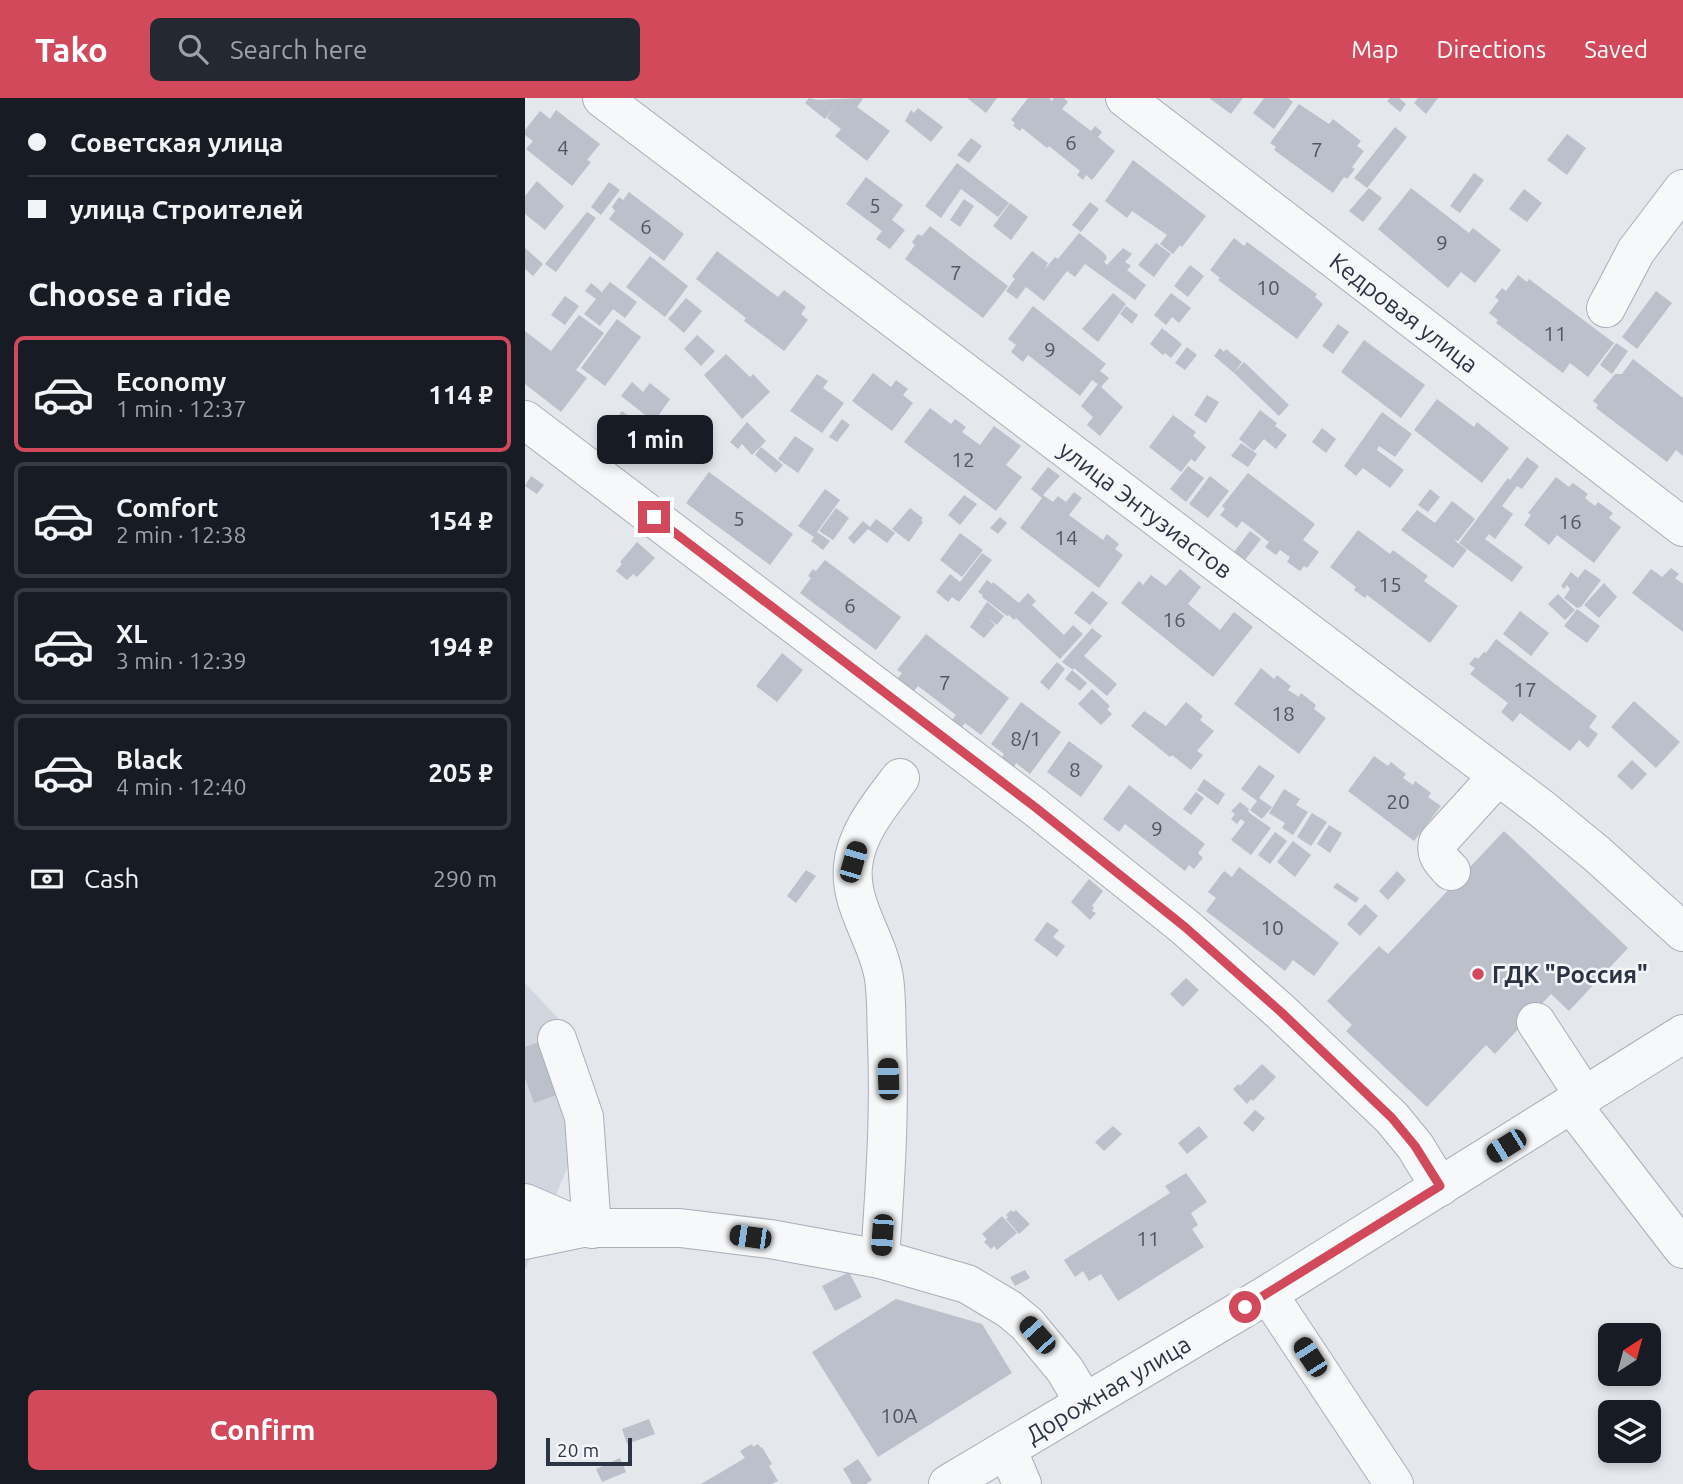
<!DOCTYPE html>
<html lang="en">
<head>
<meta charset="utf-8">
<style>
  body { margin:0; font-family:Ubuntu,sans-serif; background:#242831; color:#f1f3f6; height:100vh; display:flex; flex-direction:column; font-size:26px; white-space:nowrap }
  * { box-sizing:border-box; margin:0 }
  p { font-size:23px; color:#9ea1a6 }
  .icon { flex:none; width:38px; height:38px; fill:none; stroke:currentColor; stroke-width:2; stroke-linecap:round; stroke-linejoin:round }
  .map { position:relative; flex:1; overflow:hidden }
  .drawer { display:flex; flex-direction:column; background:#171b24; width:525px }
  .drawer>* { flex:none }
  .guide { display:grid; align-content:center; height:154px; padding:0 28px; background:#171b24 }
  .needle { width:46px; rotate:36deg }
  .controls { position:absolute; left:1073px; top:1225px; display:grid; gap:14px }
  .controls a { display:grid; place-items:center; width:63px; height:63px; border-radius:10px; background:#171b24; box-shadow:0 4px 10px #0003; font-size:35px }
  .scale { position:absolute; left:21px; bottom:18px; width:86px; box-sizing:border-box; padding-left:7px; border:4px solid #2b3445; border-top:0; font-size:19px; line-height:24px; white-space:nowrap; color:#2b3445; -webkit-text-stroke:5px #f4f6f9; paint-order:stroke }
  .end { position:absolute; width:32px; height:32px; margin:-16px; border:9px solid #d1495b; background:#fff; box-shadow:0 0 0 4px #fff }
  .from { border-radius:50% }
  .bubble { position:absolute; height:49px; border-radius:10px; background:#171b24; box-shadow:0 4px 10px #0003; font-size:23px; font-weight:700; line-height:49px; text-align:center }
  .car { position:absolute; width:21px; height:42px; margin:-21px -10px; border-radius:9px; box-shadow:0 0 5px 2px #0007; background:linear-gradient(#222 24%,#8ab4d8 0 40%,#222 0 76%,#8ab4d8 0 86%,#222 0) }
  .guide b { display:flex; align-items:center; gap:24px; height:66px; font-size:26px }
  .guide b+b { border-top:2px solid #363941 }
  .guide i { width:18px; height:18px; background:#f1f3f6 }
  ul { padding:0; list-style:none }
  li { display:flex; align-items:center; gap:21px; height:116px; margin:0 14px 10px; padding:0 14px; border:4px solid #363941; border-radius:10px }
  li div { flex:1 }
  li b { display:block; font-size:26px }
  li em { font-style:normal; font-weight:700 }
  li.current { border-color:#d1495b }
  li>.icon { width:63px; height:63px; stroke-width:1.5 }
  h2 { padding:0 28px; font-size:32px; line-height:84px }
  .pay { display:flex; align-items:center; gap:18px; height:77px; padding:0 28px; font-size:26px }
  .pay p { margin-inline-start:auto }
  .action { display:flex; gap:14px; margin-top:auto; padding:14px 28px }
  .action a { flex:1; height:80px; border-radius:10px; background:#d1495b; color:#fff; font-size:28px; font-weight:700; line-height:80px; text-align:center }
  header { display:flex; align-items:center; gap:42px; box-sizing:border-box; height:98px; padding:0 35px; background:#d1495b; color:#fff }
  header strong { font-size:33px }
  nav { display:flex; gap:38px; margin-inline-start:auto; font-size:24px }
  .search { width:490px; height:63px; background:#242831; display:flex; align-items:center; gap:18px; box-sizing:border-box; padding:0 24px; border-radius:10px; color:#9ea1a6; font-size:26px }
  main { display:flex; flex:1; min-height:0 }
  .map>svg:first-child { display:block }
  .built { fill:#d2d6de }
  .building { fill:#bbc0ca }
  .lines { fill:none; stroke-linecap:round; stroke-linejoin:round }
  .minor-casing { stroke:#a9aeb7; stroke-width:40 }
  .minor { stroke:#f7f8fa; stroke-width:38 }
  .route { stroke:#d1495b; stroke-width:9 }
  .poi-dot { fill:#d1495b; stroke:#f4f6f9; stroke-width:2.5 }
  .labels { text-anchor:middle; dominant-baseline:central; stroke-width:5; stroke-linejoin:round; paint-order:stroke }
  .number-label { font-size:21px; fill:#4f5766 }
  .street-label { font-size:24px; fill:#2b3445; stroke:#f4f6f9 }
  .poi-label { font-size:24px; font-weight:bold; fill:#2b3445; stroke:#f4f6f9; text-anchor:start }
</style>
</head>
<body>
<header>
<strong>Tako</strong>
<div class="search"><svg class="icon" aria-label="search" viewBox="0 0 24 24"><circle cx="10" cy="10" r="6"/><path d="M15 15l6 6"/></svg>Search here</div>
<nav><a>Map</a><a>Directions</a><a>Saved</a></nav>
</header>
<main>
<section class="drawer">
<div class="guide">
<b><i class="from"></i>Советская улица</b>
<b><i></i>улица Строителей</b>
</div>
<h2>Choose a ride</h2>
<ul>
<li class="current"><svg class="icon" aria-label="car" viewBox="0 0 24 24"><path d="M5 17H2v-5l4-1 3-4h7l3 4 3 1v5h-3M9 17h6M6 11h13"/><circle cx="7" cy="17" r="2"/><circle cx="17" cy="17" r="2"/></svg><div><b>Economy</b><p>1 min · 12:37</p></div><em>114 ₽</em></li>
<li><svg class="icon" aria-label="car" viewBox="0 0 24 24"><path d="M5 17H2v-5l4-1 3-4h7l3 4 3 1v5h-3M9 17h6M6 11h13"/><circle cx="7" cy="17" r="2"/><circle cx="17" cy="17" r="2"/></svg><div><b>Comfort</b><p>2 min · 12:38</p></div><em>154 ₽</em></li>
<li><svg class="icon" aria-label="car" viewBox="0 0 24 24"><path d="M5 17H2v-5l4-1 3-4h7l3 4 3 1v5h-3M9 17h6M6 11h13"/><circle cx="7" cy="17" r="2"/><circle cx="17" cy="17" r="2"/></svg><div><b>XL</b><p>3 min · 12:39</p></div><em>194 ₽</em></li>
<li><svg class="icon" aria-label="car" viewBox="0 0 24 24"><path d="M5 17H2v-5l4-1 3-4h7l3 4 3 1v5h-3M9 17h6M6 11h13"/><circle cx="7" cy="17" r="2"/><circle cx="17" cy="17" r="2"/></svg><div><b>Black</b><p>4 min · 12:40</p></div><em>205 ₽</em></li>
</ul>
<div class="pay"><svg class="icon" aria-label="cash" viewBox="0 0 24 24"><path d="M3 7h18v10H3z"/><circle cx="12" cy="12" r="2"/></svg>Cash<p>290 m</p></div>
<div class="action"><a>Confirm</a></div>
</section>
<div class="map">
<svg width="1158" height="1386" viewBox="0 0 1158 1386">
  <rect width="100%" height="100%" fill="#e4e7ec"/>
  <path class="built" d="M0,885L44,932L69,1005L0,1172Z"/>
  <path class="building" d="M284,0L292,2L336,0L338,1L332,9L365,33L342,63L310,38L316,31L302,20L310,9L300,21L280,5Z
    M442,0H472L461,15Z
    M503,0H524L527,3L529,0H539L543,4L537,11L566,33L570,28L577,34L573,39L590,53L567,82L561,77L558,82L552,77L555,73L524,48L522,50L497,30L495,33L488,28L490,25L486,22Z
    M684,0H718L706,16Z
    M739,0H763L768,4L749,31L728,15Z
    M865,0H874L881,6L875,14L862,3Z
    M893,0H913L901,16L889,5Z
    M774,6L804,26L808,21L836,43L832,48L839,53L827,69L830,71L822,81L819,79L808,95L749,52L751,49L745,45Z
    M393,10L418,29L406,44L380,23L386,12L389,15Z
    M31,12L75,46L62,62L66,64L47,88L1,51L8,43L0,37V32L15,13L25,21Z
    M870,29L882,39L842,90L829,80Z
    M1042,36L1061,50L1042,77L1022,62Z
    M446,40L457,48L444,65L432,57Z
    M608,62L681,118L657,149L655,147L648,156L635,146L642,137L607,113L602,120L580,103Z
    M432,65L484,105L473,119L436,91L416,120L400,108Z
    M949,75L959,82L935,115L925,108Z
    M341,79L378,107L367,122L380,132L365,151L351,141L357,133L321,106Z
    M12,83L39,108L20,132L0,116V98Z
    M84,84L95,92L76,117L66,109Z
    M844,90L857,100L838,124L824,113Z
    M886,90L944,135L948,130L976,152L950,185L936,174L923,190L853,131Z
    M999,91L1017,105L1002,124L984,111Z
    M104,94L159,136L139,163L84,121L90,113L87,109L94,99L98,102Z
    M439,101L449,108L435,129L425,122Z
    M565,104L574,111L556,134L547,127Z
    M485,105L503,119L486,142L468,128Z
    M62,114L71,120L31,174L20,166Z
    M405,128L483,188L458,220L380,161L390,147L387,144L393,136L397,138Z
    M554,135L579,155L582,160L579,164L582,167L598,150L607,156L600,164L606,168L602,172L621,187L610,202L560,166L550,179L542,173L519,203L501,189L492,201L481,193L490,181L487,178L507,153L523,165L519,172L530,159L533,161Z
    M709,140L719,148L722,144L792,196L790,199L798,206L772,241L693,182L695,180L685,172Z
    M631,145L646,156L629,179L613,167Z
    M0,150L18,166L8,178L0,171Z
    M192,153L253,199L259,192L281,209L276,216L283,222L259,253L219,223L221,220L171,181Z
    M125,158L163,188L140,219L101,189Z
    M665,167L679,178L663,199L649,188Z
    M993,177L1002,184L1004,181L1089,245L1063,279L1045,265L1038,275L971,225L973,222L964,215L974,202L970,199L977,190L981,193Z
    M85,184L112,204L100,220L88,211L75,228L59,216L71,201L60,193L66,185L76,193V195Z
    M1131,193L1147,205L1112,251L1097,239Z
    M588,195L601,206L573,244L557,231Z
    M646,195L666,210L654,225L647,219L641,227L629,217Z
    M40,198L54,208L40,227L26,217Z
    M161,200L177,213L159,235L143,221Z
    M508,208L581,266L575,273L584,280L576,289L598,309L575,338L562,327L568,319L556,308L573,286L567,282L555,298L503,257L498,264L486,254L491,247L483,241Z
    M601,208L613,217L607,226L595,216Z
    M54,217L79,235L51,272L62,280L36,314L0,286V233L26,253Z
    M92,221L116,239L80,288L56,270Z
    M813,226L824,234L808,256L797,248Z
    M637,230L657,246L646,260L640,255L638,257L625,246Z
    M172,237L190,253L176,268L159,251Z
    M839,242L900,287L876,320L816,274Z
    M1091,245L1103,253L1087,276L1075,267Z
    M662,249L672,257L660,272L650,265Z
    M695,250L699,254L701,251L717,264L709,275L689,258Z
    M201,256L225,279L228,276L245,294L217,321L179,277Z
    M1108,261L1158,300V358L1151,352L1142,364L1071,310L1073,307L1068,303L1090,276H1097Z
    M719,264L764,307L754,318L709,275Z
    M348,275L366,289L371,282L383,291L378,297L388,305L367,333L327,303Z
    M292,276L303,283L298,290L319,305L297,335L265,313Z
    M107,284L118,294L125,285L145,301L129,324L96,298Z
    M682,297L694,304L681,325L669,317Z
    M912,301L949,329L952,324L984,350L957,385L889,332Z
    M405,310L426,326L430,321L441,329L437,334L455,347L469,328L496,348L481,367L497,379L471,413L379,344Z
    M735,312L752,325L750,328L762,337L751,351L739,341L729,353L714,341Z
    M97,313L122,331L101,359L76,341Z
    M857,314L887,336L870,359L854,348L852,352L879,372L865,390L838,370L831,378L819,368Z
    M648,317L671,334L668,338L681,349L670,364L666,361L656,374L624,349Z
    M317,321L325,327L312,344L304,339Z
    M222,324L241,343L227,357L217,346L213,351L205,344Z
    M797,330L811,341L801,355L787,344Z
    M270,338L289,351L273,375L253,361Z
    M716,345L732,356L723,369L706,358Z
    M236,349L258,367L251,375L230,357Z
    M1002,359L1014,368L997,391L992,388L977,408L988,416L970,441L964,436L960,441L998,469L987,484L934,445L983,380L985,382Z
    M663,368L679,380L661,404L645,391Z
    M523,369L535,378L518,397L528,404L533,398L541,404L549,394L557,400L544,417L578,442L582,436L594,446L590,451L598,457L574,490L495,430L517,400L506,391Z
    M184,374L268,436L245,467L161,405Z
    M723,375L790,426L778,442L794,454L782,470L779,468L775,473L762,464L765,459L755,452L751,457L740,449L744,444L717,423L712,430L695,417L700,411L697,408Z
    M6,378L19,387L12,396L0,388Z
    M685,378L704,393L683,420L664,406Z
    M1031,379L1044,389L1048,385L1063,396L1060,400L1070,408L1073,404L1088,415L1084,420L1096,429L1069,465L1032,437L1024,447L999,427L1006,417L1003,415Z
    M300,391L315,402L292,434L305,443L298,452L286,443L289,439L273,428Z
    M905,391L915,399L903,414L893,407Z
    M439,397L452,406L435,427L423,417Z
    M927,403L950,421L933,443L929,442L942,452L928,470L876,432L892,412L910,425Z
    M311,410L324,420L308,442L294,433Z
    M385,410L398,420L396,422L398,424L384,444L367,431Z
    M475,419L482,425L473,436L465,430Z
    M351,421L370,435L362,445L343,431L329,446L323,440L338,423L345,429Z
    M833,432L865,456L868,452L903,478L899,483L933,508L905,545L842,497L840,500L829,492L831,489L805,469Z
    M725,433L736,441L720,462L709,454Z
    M435,435L458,452L437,479L415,462Z
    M112,444L130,460L112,479L108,476L102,482L91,473L97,466L95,464Z
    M457,455L467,462L434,504L427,499L423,504L411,494L425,476L435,484Z
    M300,462L376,519L351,552L275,495L286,480L283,478L288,471L291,473Z
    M1146,470L1154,476L1150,480L1158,486V534L1107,495L1126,471L1137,479Z
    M655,471L676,489L663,506L695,532L709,514L728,529L688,579L596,505L614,483L618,487L626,477L641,488Z
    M1060,471L1076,482L1056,509L1052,510L1039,500L1045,491L1042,487L1039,491L1036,488L1046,474L1053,480Z
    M462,482L467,486L468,484L494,505L503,495L511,503L507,507L539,537L548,527L558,536L535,561L491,520L489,522L484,517L482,518L457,499L458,497L453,494Z
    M1079,485L1092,499L1074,520L1059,507Z
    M567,493L583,505L565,527L549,515Z
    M1033,496L1050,512L1040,522L1023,506Z
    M462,504L479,518L472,527L464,521L470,527L459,540L445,529Z
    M1052,511L1075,528L1062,545L1039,528Z
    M995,513L1024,535L1006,558L978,536Z
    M567,530L577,538L559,558L592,586L582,598L549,570L548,572L537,564Z
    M401,536L484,600L456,637L440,625L436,630L426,623L431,617L393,588L388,594L372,581L377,575L372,572Z
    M971,541L1072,618L1064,629L1073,636L1063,650L1054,642L1045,653L995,615L988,624L976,614L983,605L945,576L950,570L944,566L950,559L953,561L959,554L961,555Z
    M257,555L278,572L252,604L231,588Z
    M532,564L540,571L524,592L515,584Z
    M736,570L749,581L752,577L766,588L763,592L774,599L776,595L791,607L789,611L801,620L774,656L709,606Z
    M547,572L562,585L555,593L540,581Z
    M567,591L585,608L582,611L587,616L576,627L553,606Z
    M1109,603L1155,644L1131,670L1086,629Z
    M496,604L536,634L505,676L491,665L489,669L476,660L479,656L466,646Z
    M661,604L678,618L675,622L689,633L672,653L678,657L666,672L647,657L645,659L606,628L619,613L641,628Z
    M544,643L578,668L556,699L522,674Z
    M849,658L863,668L866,664L881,676L878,680L888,687L890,683L906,695L903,699L916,708L889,743L823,693Z
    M1107,662L1122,676L1107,692L1092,678Z
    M734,667L750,678L734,700L747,709L737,721L725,712L732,703L716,691Z
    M679,681L700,696L693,707L672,692Z
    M604,687L680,746L673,755L678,760L669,771L664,767L660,773L600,726L594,734L578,721Z
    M759,691L775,701L771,707L783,714L768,737L757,730L760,725L744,715Z
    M671,694L679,700L666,717L658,711Z
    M715,704L724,711L723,713L726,716L746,730L726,757L706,742L720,724L716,721L712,726L706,721L710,716L706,713Z
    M787,715L802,724L786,748L772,739Z
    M804,727L817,735L805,755L792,746Z
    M979,733L1103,850L1044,913L1026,896L970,956L961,947L902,1009L821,933L827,927L802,903L854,848L863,856Z
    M750,734L762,743L745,766L733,757Z
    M768,743L786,757L770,779L752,764Z
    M714,769L814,845L789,878L768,862L760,873L681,813L691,800L683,794L699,773L707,779Z
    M281,772L291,778L271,805L262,798Z
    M872,773L881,782L863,802L854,793Z
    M564,781L578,793L567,808L569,810L567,813L571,815L565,822L546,804Z
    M812,785L834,800L831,805L808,789Z
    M840,806L853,818L835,838L822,826Z
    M522,824L534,832L528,839L540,848L532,859L509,842Z
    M661,880L674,892L658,909L645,896Z
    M20,942L39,994L9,1005L0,980V949Z
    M737,966L751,979L728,1003L726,1001L722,1006L708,991L713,986L715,988Z
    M730,1012L740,1020L728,1034L718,1025Z
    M588,1028L597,1036L579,1053L570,1044Z
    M674,1028L683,1039L662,1056L653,1045Z
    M661,1075L682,1104L666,1115L673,1127L667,1131L679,1149L593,1203L576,1176L564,1183L558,1173L550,1179L539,1162L645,1095L640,1088Z
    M486,1112L488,1114L491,1112L505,1126L494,1136L481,1121L483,1119L481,1117Z
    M477,1118L492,1135L472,1152L469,1148L466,1151L459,1144L462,1141L457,1136Z
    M500,1172L505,1180L490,1188L485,1179Z
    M324,1174L337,1199L310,1213L297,1188Z
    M371,1201L457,1226L487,1275L353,1359L287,1254Z
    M124,1321L130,1336L102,1346L97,1331Z
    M227,1346L228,1349L233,1346L236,1350L237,1349L247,1366L244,1368L253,1383L247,1386H176L220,1360L215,1353Z
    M95,1360L101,1374L77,1384L71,1371Z
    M333,1361L347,1382L341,1386H327L318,1371Z"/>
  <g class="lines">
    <defs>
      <g id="minor">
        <path id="s1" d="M77,0L1017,711L1072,756L1158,834"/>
        <path id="s2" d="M600,0L1158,429"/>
        <path d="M1081,210L1111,153L1158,91"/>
        <path d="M0,322L510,709L660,829L756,914L867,1020L890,1048L915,1089"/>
        <path d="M926,773C917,763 910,758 913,744L973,678"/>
        <path d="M1011,924L1060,999"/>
        <path d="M32,941L59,1019L67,1131"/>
        <path d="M1047,1007L1158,1151"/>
        <path d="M0,1105L58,1130H155L245,1141L355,1161L442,1186L484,1211L502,1226L540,1272L559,1304"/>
        <path d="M0,1142L58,1130"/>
        <path d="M355,1161C360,1088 365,1017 362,943C361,922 362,901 359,880C353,841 324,808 328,768C331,734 356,706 375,680"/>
        <path d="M743,1196L869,1386"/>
        <path d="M482,1351L497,1386"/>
        <path id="s3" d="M423,1386L743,1196L1158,936"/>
      </g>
    </defs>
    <use href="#minor" class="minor-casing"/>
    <use href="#minor" class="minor"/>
  </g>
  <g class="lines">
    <path class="route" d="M129,419L510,709L660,829L756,914L867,1020L890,1048L915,1088L720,1209"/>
  </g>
  <circle class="poi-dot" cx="953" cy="876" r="7"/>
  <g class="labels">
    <g class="number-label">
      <text x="546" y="44">6</text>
      <text x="38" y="49">4</text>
      <text x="792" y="51">7</text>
      <text x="350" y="107">5</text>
      <text x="121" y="128">6</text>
      <text x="917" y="144">9</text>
      <text x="431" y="174">7</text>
      <text x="743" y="189">10</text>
      <text x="1030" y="235">11</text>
      <text x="525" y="251">9</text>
      <text x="438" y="361">12</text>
      <text x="214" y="420">5</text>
      <text x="1045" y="423">16</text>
      <text x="541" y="439">14</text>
      <text x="865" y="486">15</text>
      <text x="325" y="507">6</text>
      <text x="649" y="521">16</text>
      <text x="420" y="584">7</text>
      <text x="1000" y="591">17</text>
      <text x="758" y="615">18</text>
      <text x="501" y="640">8/1</text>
      <text x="550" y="671">8</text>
      <text x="873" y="703">20</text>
      <text x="632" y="730">9</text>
      <text x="747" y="829">10</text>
      <text x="623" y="1140">11</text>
      <text x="374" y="1317">10А</text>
    </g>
    <g class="street-label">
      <text stroke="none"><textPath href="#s2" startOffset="352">Кедровая улица</textPath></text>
      <text stroke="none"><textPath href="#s1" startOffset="682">улица Энтузиастов</textPath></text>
      <text stroke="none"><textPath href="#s3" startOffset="186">Дорожная улица</textPath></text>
    </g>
    <g class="poi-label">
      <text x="967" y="876">ГДК "Россия"</text>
    </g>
  </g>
</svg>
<div class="controls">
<a><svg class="needle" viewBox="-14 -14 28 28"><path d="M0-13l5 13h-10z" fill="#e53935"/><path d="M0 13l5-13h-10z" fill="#9ea1a6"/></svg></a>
<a><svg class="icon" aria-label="layers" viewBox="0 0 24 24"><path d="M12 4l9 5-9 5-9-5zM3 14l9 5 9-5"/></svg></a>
</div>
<div class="scale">20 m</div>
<i class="end from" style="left:720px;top:1209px"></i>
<i class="end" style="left:129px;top:419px"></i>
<div class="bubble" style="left:72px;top:317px;width:116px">1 min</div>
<i class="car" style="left:328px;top:764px;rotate:16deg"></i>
<i class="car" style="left:363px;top:981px;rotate:358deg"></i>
<i class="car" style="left:981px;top:1048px;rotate:238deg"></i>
<i class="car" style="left:357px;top:1137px;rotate:184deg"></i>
<i class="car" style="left:225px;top:1139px;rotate:278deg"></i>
<i class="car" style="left:512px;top:1237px;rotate:318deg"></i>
<i class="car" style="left:785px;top:1259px;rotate:327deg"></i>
</div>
</main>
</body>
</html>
